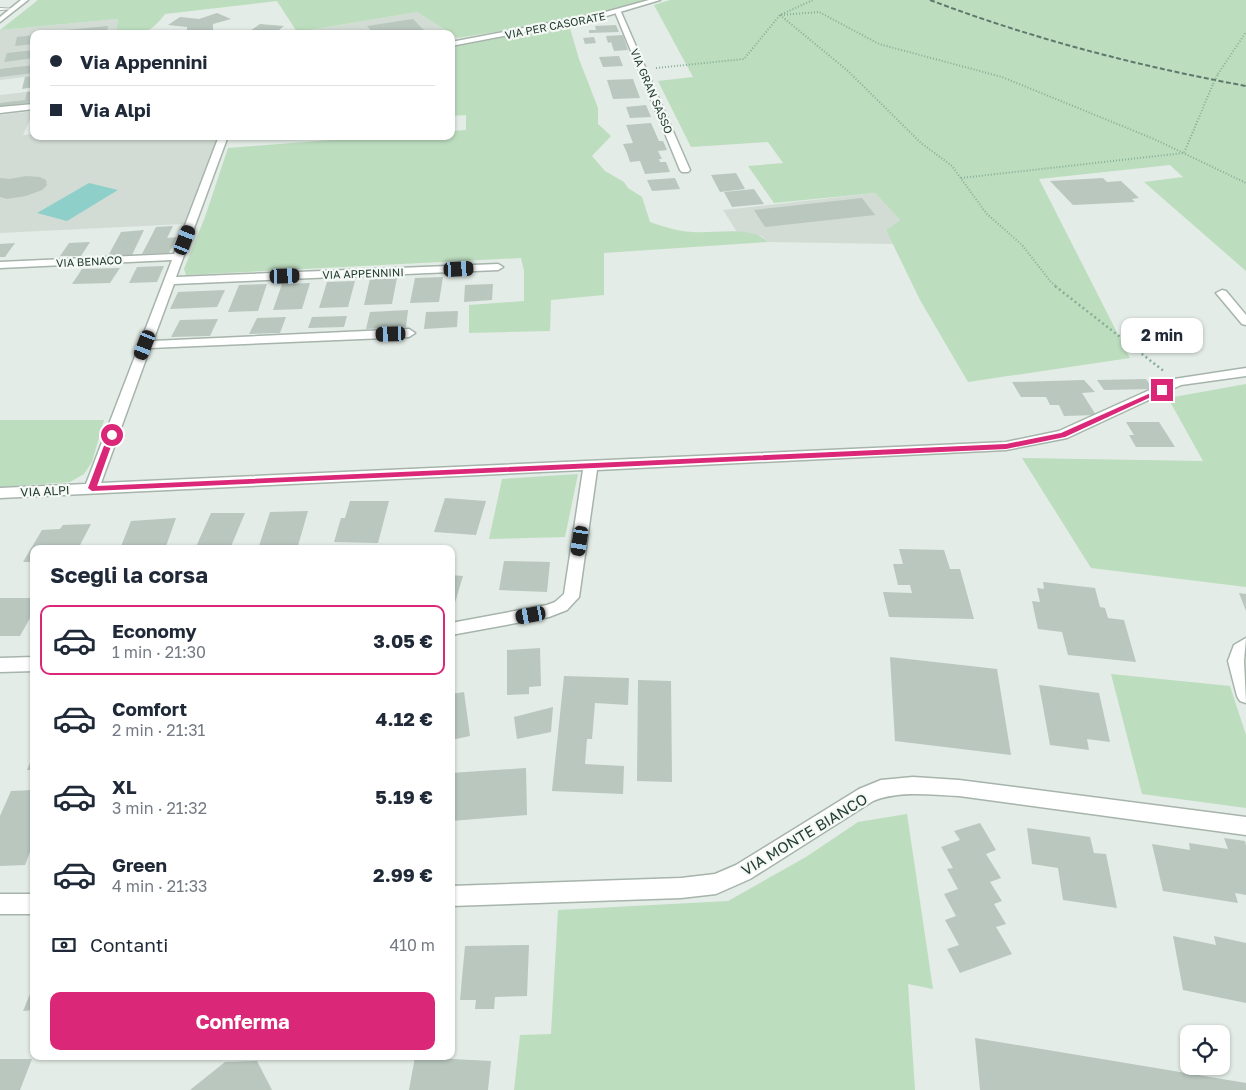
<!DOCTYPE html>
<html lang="it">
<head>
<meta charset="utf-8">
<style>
  body { margin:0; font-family:"Golos Text",sans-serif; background:#f2f2f3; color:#1f2937; height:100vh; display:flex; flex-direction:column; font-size:19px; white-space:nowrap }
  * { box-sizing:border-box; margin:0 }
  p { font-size:16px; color:#747a83 }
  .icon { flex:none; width:28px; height:28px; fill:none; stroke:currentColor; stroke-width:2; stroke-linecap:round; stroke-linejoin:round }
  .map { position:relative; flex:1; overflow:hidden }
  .panel { position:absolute; left:30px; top:545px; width:425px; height:515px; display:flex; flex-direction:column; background:#fff; border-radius:10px; box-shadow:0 1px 4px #0004 }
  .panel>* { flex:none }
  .guide { position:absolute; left:30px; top:30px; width:425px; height:110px; border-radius:10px; box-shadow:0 1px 4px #0004; display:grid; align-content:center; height:110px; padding:0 20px; background:#fff }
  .controls { position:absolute; left:1180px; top:1025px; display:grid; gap:10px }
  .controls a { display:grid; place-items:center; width:50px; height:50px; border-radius:10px; background:#fff; box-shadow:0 1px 4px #0004; font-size:25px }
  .end { position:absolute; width:22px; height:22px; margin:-11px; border:6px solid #db2777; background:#fff; box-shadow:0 0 0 2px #fff }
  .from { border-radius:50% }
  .bubble { position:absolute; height:35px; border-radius:10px; background:#fff; box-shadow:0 1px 4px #0004; font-size:16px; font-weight:700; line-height:35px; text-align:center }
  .car { position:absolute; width:15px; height:30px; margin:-15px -8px; border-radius:6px; box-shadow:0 0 4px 1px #0007; background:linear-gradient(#222 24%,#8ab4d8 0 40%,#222 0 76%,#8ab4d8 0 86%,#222 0) }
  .guide b { display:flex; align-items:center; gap:18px; height:48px; font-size:19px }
  .guide b+b { border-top:1px solid #e0e1e3 }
  .guide i { width:12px; height:12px; background:#1f2937 }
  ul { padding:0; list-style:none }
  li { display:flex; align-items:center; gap:15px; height:70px; margin:0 10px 8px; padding:0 10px; border:2px solid transparent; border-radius:10px }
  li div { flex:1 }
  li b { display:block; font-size:19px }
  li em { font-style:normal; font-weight:700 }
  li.active { border-color:#db2777 }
  li>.icon { width:45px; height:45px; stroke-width:1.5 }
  h2 { padding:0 20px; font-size:22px; line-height:60px }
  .pay { display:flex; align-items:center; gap:12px; height:55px; padding:0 20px; font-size:19px }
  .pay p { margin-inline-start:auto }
  .cta { display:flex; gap:10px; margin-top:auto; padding:10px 20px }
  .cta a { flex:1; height:58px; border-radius:10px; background:#db2777; color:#fff; font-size:20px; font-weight:700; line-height:58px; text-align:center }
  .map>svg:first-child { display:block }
  .built { fill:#d2dcd5 }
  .green { fill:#bdddbf }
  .water { fill:#8ecfca }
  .building { fill:#b9c7bf }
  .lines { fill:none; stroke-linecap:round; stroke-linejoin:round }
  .service-casing { stroke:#a6b4ac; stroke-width:2 }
  .minor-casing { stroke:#a6b4ac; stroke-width:3 }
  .tertiary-casing { stroke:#a6b4ac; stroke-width:3 }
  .path-far1 { stroke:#85af98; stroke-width:2; stroke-dasharray:1 2; stroke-linecap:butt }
  .path { stroke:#85af98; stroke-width:2.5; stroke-dasharray:2 3; stroke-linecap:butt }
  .service { fill:#fff; fill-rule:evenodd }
  .minor { fill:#fff; fill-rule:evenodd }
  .tertiary { fill:#fff; fill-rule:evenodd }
  .rail { stroke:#5e796c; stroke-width:2; stroke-dasharray:5 2.5; stroke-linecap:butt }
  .path-bridge { stroke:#85af98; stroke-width:2; stroke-dasharray:1 2; stroke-linecap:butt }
  .route { fill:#db2777 }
  .labels { text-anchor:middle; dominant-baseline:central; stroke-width:4.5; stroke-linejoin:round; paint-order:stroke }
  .far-street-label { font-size:11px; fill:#243d31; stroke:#f4f9f5 }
  .street-label { font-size:12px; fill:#243d31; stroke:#f4f9f5 }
  .near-street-label { font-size:15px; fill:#243d31; stroke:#f4f9f5 }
</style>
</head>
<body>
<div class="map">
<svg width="1246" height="1090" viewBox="0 0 1246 1090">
  <rect width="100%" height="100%" fill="#e3ece6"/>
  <path class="built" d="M417,12L458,38L451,39V34H297V32Z
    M118,19L116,34H34V76L0,80V30Z
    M34,91V103L0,107V95Z
    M34,111L23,135L34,134V136H218L184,224L0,233V115Z
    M875,193L900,220L886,230L893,244L768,242L762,236L737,232L723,210Z"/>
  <path class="green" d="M38,0H648L579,18L458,38L417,12L297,32L277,1L165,14C148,36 142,34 116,34L118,19L0,30Z
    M670,0H1246V271L1144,182L1183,177L1170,165L1039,179L1130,358L968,382L920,300L886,230L900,220L875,193L774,203L748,166L783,163L768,142L691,147L658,81L693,77L654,5Z
    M569,25L579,59L598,108V124L611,136L592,156L605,171L624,182L628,188L642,197L650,222C664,227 677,231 692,232C714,234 752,225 768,242L604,253V295L551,300L550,331L469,333V305L524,301V271L521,258L186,275L184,269L205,217L228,148L383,136H451V131L466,130V115L451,116V47Z
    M1246,384V587L1091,568L1022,458L1203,461L1168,398Z
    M0,420H104L92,462L84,474L70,482L0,487Z
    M578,474L565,537L489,539L502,479Z
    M1111,674L1230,686L1246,735V808L1142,794Z
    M907,814L933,989L908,984L915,1090H514L520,1035L551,1034L558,910L728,901L806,857L858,822Z"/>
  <path class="water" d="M89,183L118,190L67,221L37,213Z"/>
  <path class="building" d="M217,13L231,19L213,24V31L187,34V27L168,25L180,17L199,19Z
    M413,19L428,34H374L367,26Z
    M260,24L284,26L274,34H241L250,31Z
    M616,25L619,32L589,33V30H596L595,26Z
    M108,26L107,34H46L45,32Z
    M34,35V44L15,46L17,37Z
    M623,35L628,50L614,51L611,42L608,43L606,36Z
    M594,37L596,43L585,44L583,38Z
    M34,50V58L4,62L7,53Z
    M619,56L623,66L603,67L599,57Z
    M34,65V73L0,77V69Z
    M34,76V87L22,89L25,77Z
    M633,79L640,98L613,99L607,80Z
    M34,91V102L0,106V103L25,100L27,92Z
    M646,105L651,117L630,118L626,107Z
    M651,123L659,141H663L667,150L658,151L662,159H659L660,162H666L670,172L645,174L640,161L630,162L627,153L623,144L633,143L626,125Z
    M736,173L745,189L720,192L711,175Z
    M26,176L40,177L46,180L47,185L42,190L26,196L7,199L0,197V178L10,179Z
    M675,178L680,189L652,191L647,180Z
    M1103,178L1107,182L1121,181L1139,198L1132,199L1135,202L1073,205L1050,181Z
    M754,189L764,204L732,207L724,192Z
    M862,198L875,215L765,227L754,210Z
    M173,226L167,238L177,237L169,253L142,254L156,227Z
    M144,230L132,255L108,256L121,232Z
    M90,242L81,256H60L69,243Z
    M15,243L5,257H0V244Z
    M164,266L157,282L129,283L137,267Z
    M120,268L110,283L72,284L82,269Z
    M443,277L439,302L410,303L415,278Z
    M397,278L392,304L364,305L370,279Z
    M355,281L348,307L319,308L327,282Z
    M310,283L302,309L273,310L282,284Z
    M267,284L258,311L228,312L239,285Z
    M493,284L492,300L464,302L465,285Z
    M225,290L217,307L170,309L178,292Z
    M408,310L406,327L366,329L370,312Z
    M458,311L457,327L424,329L426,312Z
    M347,316L344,327L308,328L312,317Z
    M286,317L280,333L249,334L257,318Z
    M218,319L210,336L171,337L180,320Z
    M1146,379L1153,389L1104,390L1097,380Z
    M1084,380L1095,392L1082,393L1096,415L1064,416L1059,405H1050L1046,397H1021L1012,382Z
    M1126,422H1159L1175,447H1136L1129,435H1134Z
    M445,498L486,501L476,535L434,532Z
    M350,501H389L378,543L334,542L341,518H345Z
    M308,511L297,549H258L270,512Z
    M211,513H245L230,549H195Z
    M176,518L165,549H120L131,521Z
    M91,524L78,549H34V562H23L42,530L60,529L63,525Z
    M899,549L944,550L950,569H960L974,619L889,617L883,592L912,593L910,585H898L893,564H903Z
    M504,561L550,562L547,592L499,590Z
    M451,575L463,576L454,606H451Z
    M1043,582L1095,588L1100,607L1105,608L1108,618L1124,620L1136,662L1068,655L1062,632L1038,629L1032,601L1040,602L1037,588L1044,589Z
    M1239,593L1246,594V611Z
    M0,598H34V611L20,636H0Z
    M540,648L541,686L529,687V694L507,695V650Z
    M890,657L997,669L1011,755L895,741Z
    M564,676L629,678L628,705L595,703L592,739H587L585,764L624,766L623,794L552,791Z
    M638,680L671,681L672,782L637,781Z
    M1039,685L1099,693L1110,742L1087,739L1089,750L1050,745Z
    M464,692L470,736L451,740V694Z
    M553,707L551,732L517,739L514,717Z
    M34,753V770H27Z
    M526,768L527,815L451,821V773Z
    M34,790V852H30L25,865L0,866V816L11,791Z
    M980,823L996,850L986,854L1001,878L990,882L1002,901L994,904L1006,924L996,927L1012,954L960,973L947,949L959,945L945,920L956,916L944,894L958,889L947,869L953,868L941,847L960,840L954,831Z
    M1027,828L1090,837L1094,853L1106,854L1117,908L1063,900L1058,868L1032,864Z
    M1224,838L1245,841L1246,846V895L1235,893L1238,903L1163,891L1152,844L1190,850L1189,843L1228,849Z
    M1173,936L1216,945L1214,936L1246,943V1003L1183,990Z
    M529,945L527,996L495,997L494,1009H475L476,1000H460L465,946Z
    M34,984V1010L23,1011Z
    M975,1038L1246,1083V1090H980Z
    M415,1057L491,1061L488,1090H409Z
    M0,1059H32L20,1090H0Z
    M257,1061L272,1090H190L225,1062Z"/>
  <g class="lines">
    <defs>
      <path id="service" d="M0,8L16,9L0,10Z"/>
      <path id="minor" d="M618,10L621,12L690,170L688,172H682L680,170L615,12Z
        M219,136H228L176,277L498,264L503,267L498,270L174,284L153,341L409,329L415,333L409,337L150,348L101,483L1006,442L1059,431L1174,379L1246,368V376L1181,385L1067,438L1006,450L597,470L579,597L567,610L549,617L451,635V623L547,605L555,602L564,594L583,470L0,498V488L86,484L172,260L0,268V262L174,254Z
        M1222,290L1226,291L1246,315V325L1242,324L1216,293Z
        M1246,638L1244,661L1246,703L1240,701L1237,696L1228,661L1234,645Z
        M34,657V671L0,672V658Z
        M913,777L959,780L1246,817V835L959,796C930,795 900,790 873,801L750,879L716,894L681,898L451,906V886L681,878L715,874L736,865L859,789L881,780Z
        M0,894H34V914H0Z"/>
      <path id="tertiary" d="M21,0H28L0,22V17Z
        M649,0H660L603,17L451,46V42L602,13Z
        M34,104V109L0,113V107Z"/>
    </defs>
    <use href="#service" class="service-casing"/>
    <use href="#minor" class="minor-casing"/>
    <use href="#tertiary" class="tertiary-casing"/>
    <path class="path-far1" d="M780,15L848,71L921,143L952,166L986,213L1022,245L1051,282L1057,287
      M781,15L819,12L879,44L1002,77L1154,139L1246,183
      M656,68L744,59L780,15L813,0
      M1218,74L1246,32
      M961,178L1184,153L1213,84"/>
    <path class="path" d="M1055,286L1165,372"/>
    <use href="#service" class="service"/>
    <use href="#minor" class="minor"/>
    <use href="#tertiary" class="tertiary"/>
    <path class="rail" d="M930,0C1033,39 1138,66 1246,86"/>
    <path class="path-bridge" d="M1213,84L1218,74"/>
  </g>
  <path class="route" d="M1162,388L1165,390L1164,391L1065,437L1006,449L92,491L88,488L108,435L112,432L115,435L97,486L1006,444L1061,433Z"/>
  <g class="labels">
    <g class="far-street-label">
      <text transform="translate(555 25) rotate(-11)">VIA PER CASORATE</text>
      <text transform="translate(652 91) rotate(67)">VIA GRAN SASSO</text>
      <text transform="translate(89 261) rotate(-3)">VIA BENACO</text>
      <text transform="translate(363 273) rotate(-2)">VIA APPENNINI</text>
    </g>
    <g class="street-label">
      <text transform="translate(45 491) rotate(-3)">VIA ALPI</text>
    </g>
    <g class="near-street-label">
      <text transform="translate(804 834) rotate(-31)">VIA MONTE BIANCO</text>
    </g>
  </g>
</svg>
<div class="controls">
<a><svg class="icon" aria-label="locate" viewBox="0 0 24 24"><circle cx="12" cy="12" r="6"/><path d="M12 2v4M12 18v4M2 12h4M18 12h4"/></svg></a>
</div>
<i class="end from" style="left:112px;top:435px"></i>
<i class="end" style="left:1162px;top:390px"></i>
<div class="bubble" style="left:1121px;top:318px;width:82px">2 min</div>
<i class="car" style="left:185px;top:240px;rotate:21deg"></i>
<i class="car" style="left:459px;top:269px;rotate:87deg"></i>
<i class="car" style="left:285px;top:276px;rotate:88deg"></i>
<i class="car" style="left:391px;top:334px;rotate:268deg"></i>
<i class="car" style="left:145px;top:345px;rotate:201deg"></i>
<i class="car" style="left:580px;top:541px;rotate:189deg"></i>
<i class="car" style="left:531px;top:615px;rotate:260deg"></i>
<div class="guide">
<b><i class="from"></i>Via Appennini</b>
<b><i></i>Via Alpi</b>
</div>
<section class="panel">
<h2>Scegli la corsa</h2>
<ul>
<li class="active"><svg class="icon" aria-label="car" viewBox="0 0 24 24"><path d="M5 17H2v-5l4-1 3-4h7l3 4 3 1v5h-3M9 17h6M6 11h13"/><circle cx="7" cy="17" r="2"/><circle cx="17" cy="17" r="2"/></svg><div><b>Economy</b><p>1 min · 21:30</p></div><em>3.05 €</em></li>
<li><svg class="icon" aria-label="car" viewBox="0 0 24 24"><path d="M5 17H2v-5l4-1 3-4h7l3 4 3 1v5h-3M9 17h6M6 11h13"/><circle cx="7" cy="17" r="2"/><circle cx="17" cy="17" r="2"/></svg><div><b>Comfort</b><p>2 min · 21:31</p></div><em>4.12 €</em></li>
<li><svg class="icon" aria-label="car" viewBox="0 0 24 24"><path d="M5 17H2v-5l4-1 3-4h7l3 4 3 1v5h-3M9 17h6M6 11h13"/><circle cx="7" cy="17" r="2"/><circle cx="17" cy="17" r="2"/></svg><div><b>XL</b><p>3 min · 21:32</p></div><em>5.19 €</em></li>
<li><svg class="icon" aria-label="car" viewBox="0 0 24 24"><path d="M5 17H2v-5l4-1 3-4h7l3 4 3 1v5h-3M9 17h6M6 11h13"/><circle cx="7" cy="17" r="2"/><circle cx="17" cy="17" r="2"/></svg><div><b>Green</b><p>4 min · 21:33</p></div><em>2.99 €</em></li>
</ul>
<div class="pay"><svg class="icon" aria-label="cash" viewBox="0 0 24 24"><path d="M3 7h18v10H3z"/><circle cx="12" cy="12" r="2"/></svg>Contanti<p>410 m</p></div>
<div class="cta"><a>Conferma</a></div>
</section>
</div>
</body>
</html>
